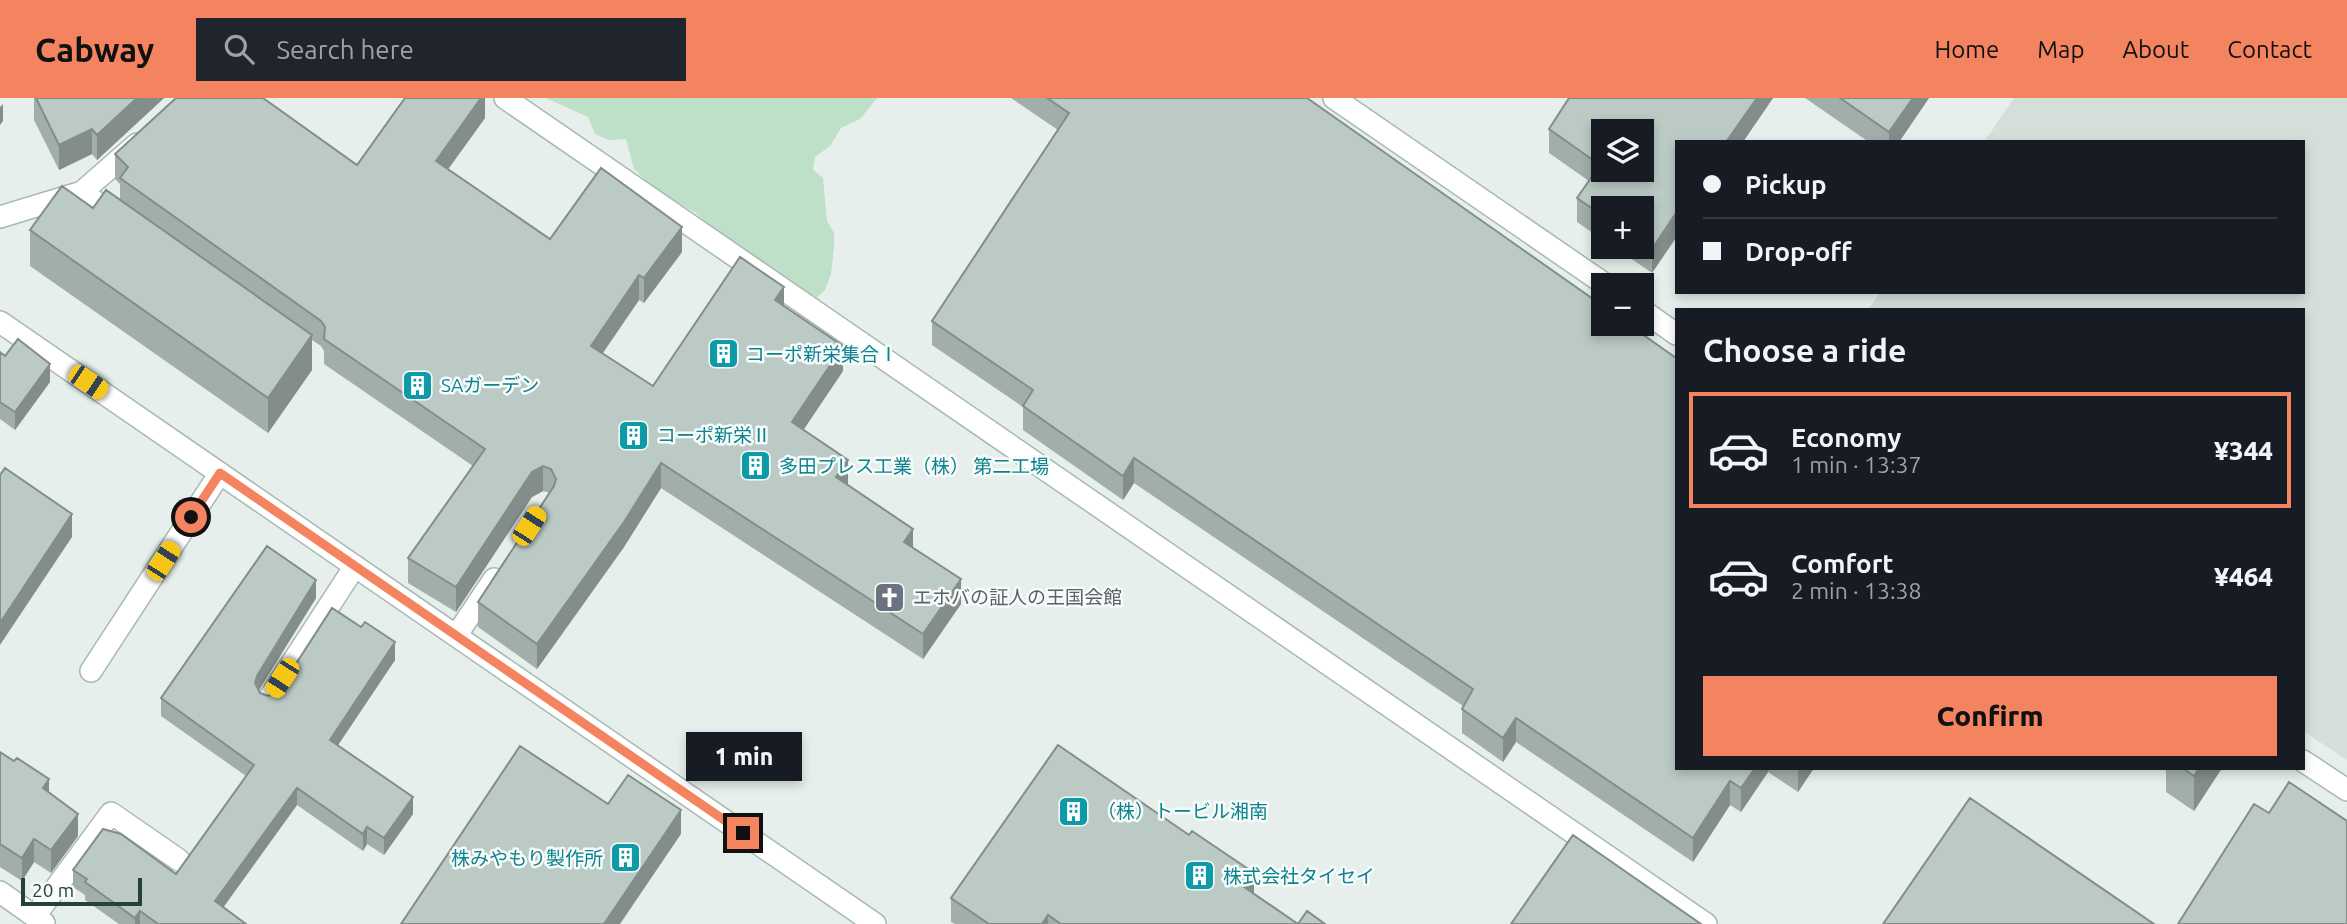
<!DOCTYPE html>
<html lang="en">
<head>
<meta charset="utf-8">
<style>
  body { margin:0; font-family:Ubuntu,"Noto Sans JP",sans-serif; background:#20242c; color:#f1f3f6; height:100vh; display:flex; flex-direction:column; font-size:26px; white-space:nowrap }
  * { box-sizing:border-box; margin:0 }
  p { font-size:23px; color:#9ea1a6 }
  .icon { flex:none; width:38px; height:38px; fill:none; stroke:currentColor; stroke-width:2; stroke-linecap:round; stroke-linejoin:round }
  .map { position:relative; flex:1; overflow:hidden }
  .drawer { position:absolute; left:1675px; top:210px; width:630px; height:462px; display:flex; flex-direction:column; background:#171b24; border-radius:0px; box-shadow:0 4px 10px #0003 }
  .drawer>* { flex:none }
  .hud { position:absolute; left:1675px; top:42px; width:630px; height:154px; border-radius:0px; box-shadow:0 4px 10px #0003; display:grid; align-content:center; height:154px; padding:0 28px; background:#171b24 }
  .fabs { position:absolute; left:1591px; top:21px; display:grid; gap:14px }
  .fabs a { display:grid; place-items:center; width:63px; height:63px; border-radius:0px; background:#171b24; box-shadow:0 4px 10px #0003; font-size:35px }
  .scale { position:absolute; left:21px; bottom:18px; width:121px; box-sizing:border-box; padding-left:7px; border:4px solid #24423a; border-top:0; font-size:19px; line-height:24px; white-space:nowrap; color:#24423a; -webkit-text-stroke:5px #f7fbf9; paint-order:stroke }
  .end { position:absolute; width:32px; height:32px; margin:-16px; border:9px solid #f4845f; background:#111; box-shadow:0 0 0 4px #111 }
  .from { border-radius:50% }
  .bubble { position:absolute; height:49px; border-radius:0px; background:#171b24; box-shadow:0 4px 10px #0003; font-size:23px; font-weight:800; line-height:49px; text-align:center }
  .car { position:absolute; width:21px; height:42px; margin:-21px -10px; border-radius:9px; box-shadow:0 0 5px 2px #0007; background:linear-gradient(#f5c518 24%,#345 0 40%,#f5c518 0 76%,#345 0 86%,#f5c518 0) }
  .hud b { display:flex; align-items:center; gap:24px; height:66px; font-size:26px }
  .hud b+b { border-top:2px solid #363941 }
  .hud i { width:18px; height:18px; background:#f1f3f6 }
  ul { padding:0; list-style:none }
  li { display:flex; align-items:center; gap:21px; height:116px; margin:0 14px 10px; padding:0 14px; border:4px solid transparent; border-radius:0px }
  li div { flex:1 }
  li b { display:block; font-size:26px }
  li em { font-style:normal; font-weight:800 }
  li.current { border-color:#f4845f }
  li>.icon { width:63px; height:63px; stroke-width:1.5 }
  h2 { padding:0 28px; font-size:32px; line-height:84px }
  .action { display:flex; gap:14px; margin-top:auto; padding:14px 28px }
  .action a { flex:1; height:80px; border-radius:0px; background:#f4845f; color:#111; font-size:28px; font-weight:800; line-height:80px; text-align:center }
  header { display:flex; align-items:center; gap:42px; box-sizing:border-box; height:98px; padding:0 35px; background:#f4845f; color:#111 }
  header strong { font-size:33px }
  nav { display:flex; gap:38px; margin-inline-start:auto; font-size:24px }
  .search { width:490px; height:63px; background:#20242c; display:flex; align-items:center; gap:18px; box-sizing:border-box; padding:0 24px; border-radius:0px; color:#9ea1a6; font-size:26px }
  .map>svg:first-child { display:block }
  .built { fill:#d4dfda }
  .green { fill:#bfe0c8 }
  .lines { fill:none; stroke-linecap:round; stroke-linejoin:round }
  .minor-casing { stroke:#a8b8b2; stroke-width:24 }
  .minor { stroke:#fff; stroke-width:21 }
  .wall { fill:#a1aea9 }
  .shaded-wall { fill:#838d89 }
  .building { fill:#bbcac4; stroke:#838d89; stroke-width:2; fill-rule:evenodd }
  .route { stroke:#f4845f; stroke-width:9 }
  .labels { text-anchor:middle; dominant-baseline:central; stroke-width:5; stroke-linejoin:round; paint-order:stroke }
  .culture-label { font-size:19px; fill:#0d838f; stroke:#f7fbf9; text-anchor:start }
  .worship-label { font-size:19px; fill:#5b616d; stroke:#f7fbf9; text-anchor:start }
</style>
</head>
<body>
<header>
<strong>Cabway</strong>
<div class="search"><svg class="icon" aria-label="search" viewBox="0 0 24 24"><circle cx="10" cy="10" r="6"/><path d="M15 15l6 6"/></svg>Search here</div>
<nav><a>Home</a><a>Map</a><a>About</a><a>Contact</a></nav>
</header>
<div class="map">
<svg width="2347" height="826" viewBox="0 0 2347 826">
  <rect width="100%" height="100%" fill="#e6efeb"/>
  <path class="built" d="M2014,0H2347V662L2303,633V212H1868L1880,194H2303V44H1984Z"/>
  <path class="green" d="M546,0H877L860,21L841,30L830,48L815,59L813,72L823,80L827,123L834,135V149L831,176L825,192L811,205L744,158L696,115L655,91L634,71L626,41L609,42L595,36L588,19Z"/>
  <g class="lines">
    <defs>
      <path id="minor" d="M505,0L1706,826
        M1334,0L1606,187
        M82,94L120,122
        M0,119L82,94L137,46
        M1642,212L1676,236
        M0,224L875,826
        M456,538L494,481
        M91,573L220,375
        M268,602L355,468
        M2303,663L2347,692
        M0,794L44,825
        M35,818L111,715L179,762"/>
    </defs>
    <use href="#minor" class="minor-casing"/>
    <use href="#minor" class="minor"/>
  </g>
  <path class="wall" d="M34,0H164L97,62L92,56L59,72L34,22Z
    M485,0V20L448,71L550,141L682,154L644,205L639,202L603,255L653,288L784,208L843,273L803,332L848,387L913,449L961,506L923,561L661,390L624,449L537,571L478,529V504L550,395L543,393L532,399L456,514L408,485V460L473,368L324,266V253L321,248L312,242V272L268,335L30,168V132L93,110L120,102V86L115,81V56L357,67Z
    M1011,0H1307L1676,670H1814L1798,694L1768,674L1741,714L1730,707L1693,764L1516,644L1503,664L1462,635V611L1463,608L1134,385L1123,402L1023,332V309L932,247V223L1058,32Z
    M1569,0H1773L1652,175L1614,149H1642V110H1603V142L1577,124V100L1589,83L1549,55V31Z
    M1805,0H1929L1899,44H1869Z
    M0,254L50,284L15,332L0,321Z
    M316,500L259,592L260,595L268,598L395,562L338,647L413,716L384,757L367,746L363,753L297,707L223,809L246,826H119L85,802V797L73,789V772L176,776L246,678L161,618V600Z
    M0,654L49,695L78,738L51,775L34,764L22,783L0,769Z
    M2166,670H2222L2194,713L2166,694Z
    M1254,796L1298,826H1325H955L951,824V800Z"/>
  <path class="shaded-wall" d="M137,0H164L97,62V37Z
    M481,0H485V20L436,88V63Z
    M1757,0H1773L1743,44H1726Z
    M1913,0H1929L1899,44H1889V34Z
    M3,6V23L0,27V9Z
    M92,31V56L59,72V47Z
    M1676,115V139L1652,175V151Z
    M682,129V154L644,205V180Z
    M639,177V202L591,272V248Z
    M784,189V214L775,202Z
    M312,237V272L268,335V300Z
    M843,248V273L792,349V324Z
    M50,266V284L15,332V314Z
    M1134,360V385L1123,402V378Z
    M848,362V387L836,379Z
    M661,365V390L624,449L537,571V546Z
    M543,368V393L532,399L456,514V489L532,374Z
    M72,416V439L0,547V525Z
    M913,431V456L904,444Z
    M961,481V506L923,561V536Z
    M316,482V500L257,595L255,585L257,578Z
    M395,544V562L330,659V642Z
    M1516,620V644L1503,664V640Z
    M1755,670H1768V674L1741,714V690Z
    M1798,670H1814L1798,694Z
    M2199,670H2222L2194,713V678Z
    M49,681V704L43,690Z
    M1730,683V707L1693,764V740Z
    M297,690V707L215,821V803Z
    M413,699V716L384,757V740Z
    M681,712V736L620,826H604Z
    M78,716V738L51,775V752Z
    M367,729V746L363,753V736Z
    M34,741V764L22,783V760Z
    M1254,775V799L1244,789Z
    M140,813V826H135V820Z
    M1048,817V826H1042Z"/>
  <path class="building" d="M36,0H137L97,37L92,31L59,47Z
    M176,0H263L357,67L405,0H481L436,63L550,141L601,70L682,129L644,180L639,177L591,248L653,288L740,159L784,189L775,202L843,248L792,324L848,362L836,379L913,431L904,444L961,481L923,536L661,365L624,424L537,546L478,504L554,388L556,381L551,371L543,368L532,374L456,489L408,460L485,351L324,241L325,229L321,223L120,80L128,69L115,56Z
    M1047,0H1307L1603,208V226H1628L1676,260V670H1755L1741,690L1730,683L1693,740L1516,620L1503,640L1462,611L1473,591L1134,360L1123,378L1023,308L1033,292L932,223L1069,15Z
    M1569,0H1757L1726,44H1676V115L1652,151L1642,144V110H1603V118L1577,100L1600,67L1549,31ZM1603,33H1642V72H1603Z
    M1840,0H1913L1889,34Z
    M62,88L93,110L106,92L312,237L268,300L30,132Z
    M18,241L50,266L15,314L0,304V254L5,258Z
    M5,370L72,416L0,525V377Z
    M267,448L316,482L257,578L255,585L260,595L268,598L279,592L332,510L361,529L365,524L395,544L330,642L413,699L384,740L367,729L363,736L297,690L215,803L246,826H158L140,813L135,820L85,784L87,781L73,772L103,731L121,736L176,776L254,667L161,600Z
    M1058,647L1189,737L1192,733L1254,775L1244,789L1298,826L1307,813L1325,826H1061L1048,817L1042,826H989L951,800Z
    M520,648L608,706L628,677L681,712L604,826H401Z
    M0,654L14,663L17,660L49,681L43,690L78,716L51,752L34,741L22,760L0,746Z
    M2183,670H2199L2194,678Z
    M2289,684L2347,723V826H2178L2254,706L2269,715Z
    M1970,700L2154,826H1883Z
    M1573,737L1701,826H1511Z"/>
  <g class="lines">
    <path class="route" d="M191,419L220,375L743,735"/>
  </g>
  <defs>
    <symbol id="building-square" viewBox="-11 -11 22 22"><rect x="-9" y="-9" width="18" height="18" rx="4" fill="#0f9aa8" stroke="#f7fbf9"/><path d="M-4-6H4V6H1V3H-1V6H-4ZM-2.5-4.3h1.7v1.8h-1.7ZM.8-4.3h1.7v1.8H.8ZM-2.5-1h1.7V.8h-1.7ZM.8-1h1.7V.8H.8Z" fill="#fff"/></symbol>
    <symbol id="church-square" viewBox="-11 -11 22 22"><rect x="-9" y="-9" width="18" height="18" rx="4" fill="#6b7280" stroke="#f7fbf9"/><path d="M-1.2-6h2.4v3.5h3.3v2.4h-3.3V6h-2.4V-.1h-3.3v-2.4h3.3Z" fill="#fff"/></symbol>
  </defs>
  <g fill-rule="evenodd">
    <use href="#building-square" x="706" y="238" width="35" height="35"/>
    <use href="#building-square" x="400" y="270" width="35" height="35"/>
    <use href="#building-square" x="616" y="320" width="35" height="35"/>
    <use href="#building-square" x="738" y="350" width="35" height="35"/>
    <use href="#church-square" x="872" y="482" width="35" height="35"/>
    <use href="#building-square" x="1056" y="696" width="35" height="35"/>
    <use href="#building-square" x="608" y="742" width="35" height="35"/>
    <use href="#building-square" x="1182" y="760" width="35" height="35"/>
  </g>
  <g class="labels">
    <g class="culture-label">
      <text x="746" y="256">コーポ新栄集合Ⅰ</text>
      <text x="441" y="287">SAガーデン</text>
      <text x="657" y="337">コーポ新栄Ⅱ</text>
      <text x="779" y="368">多田プレス工業（株） 第二工場</text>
      <text x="1097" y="713">（株）トービル湘南</text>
      <text x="603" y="760" text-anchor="end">株みやもり製作所</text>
      <text x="1223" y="778">株式会社タイセイ</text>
    </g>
    <g class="worship-label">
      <text x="913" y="499">エホバの証人の王国会館</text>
    </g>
  </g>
</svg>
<div class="fabs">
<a><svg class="icon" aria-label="layers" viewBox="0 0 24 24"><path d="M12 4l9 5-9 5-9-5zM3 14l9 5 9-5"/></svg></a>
<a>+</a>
<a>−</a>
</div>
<div class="scale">20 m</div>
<i class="end from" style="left:191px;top:419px"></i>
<i class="end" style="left:743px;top:735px"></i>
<div class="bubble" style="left:686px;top:634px;width:116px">1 min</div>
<i class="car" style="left:88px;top:284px;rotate:124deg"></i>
<i class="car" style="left:529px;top:428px;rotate:33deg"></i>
<i class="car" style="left:163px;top:463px;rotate:33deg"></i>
<i class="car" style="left:282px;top:580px;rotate:213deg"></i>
<div class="hud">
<b><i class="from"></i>Pickup</b>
<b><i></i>Drop-off</b>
</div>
<section class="drawer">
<h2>Choose a ride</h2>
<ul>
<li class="current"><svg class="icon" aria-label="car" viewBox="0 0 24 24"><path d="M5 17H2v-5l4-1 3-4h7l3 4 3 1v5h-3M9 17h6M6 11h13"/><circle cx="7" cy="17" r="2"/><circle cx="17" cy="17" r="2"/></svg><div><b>Economy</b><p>1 min · 13:37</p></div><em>¥344</em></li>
<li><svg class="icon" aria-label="car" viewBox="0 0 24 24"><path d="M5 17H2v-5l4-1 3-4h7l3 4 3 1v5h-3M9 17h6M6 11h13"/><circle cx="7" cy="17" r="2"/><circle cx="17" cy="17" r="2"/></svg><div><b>Comfort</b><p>2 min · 13:38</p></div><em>¥464</em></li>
</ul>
<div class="action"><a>Confirm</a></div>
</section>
</div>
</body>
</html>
